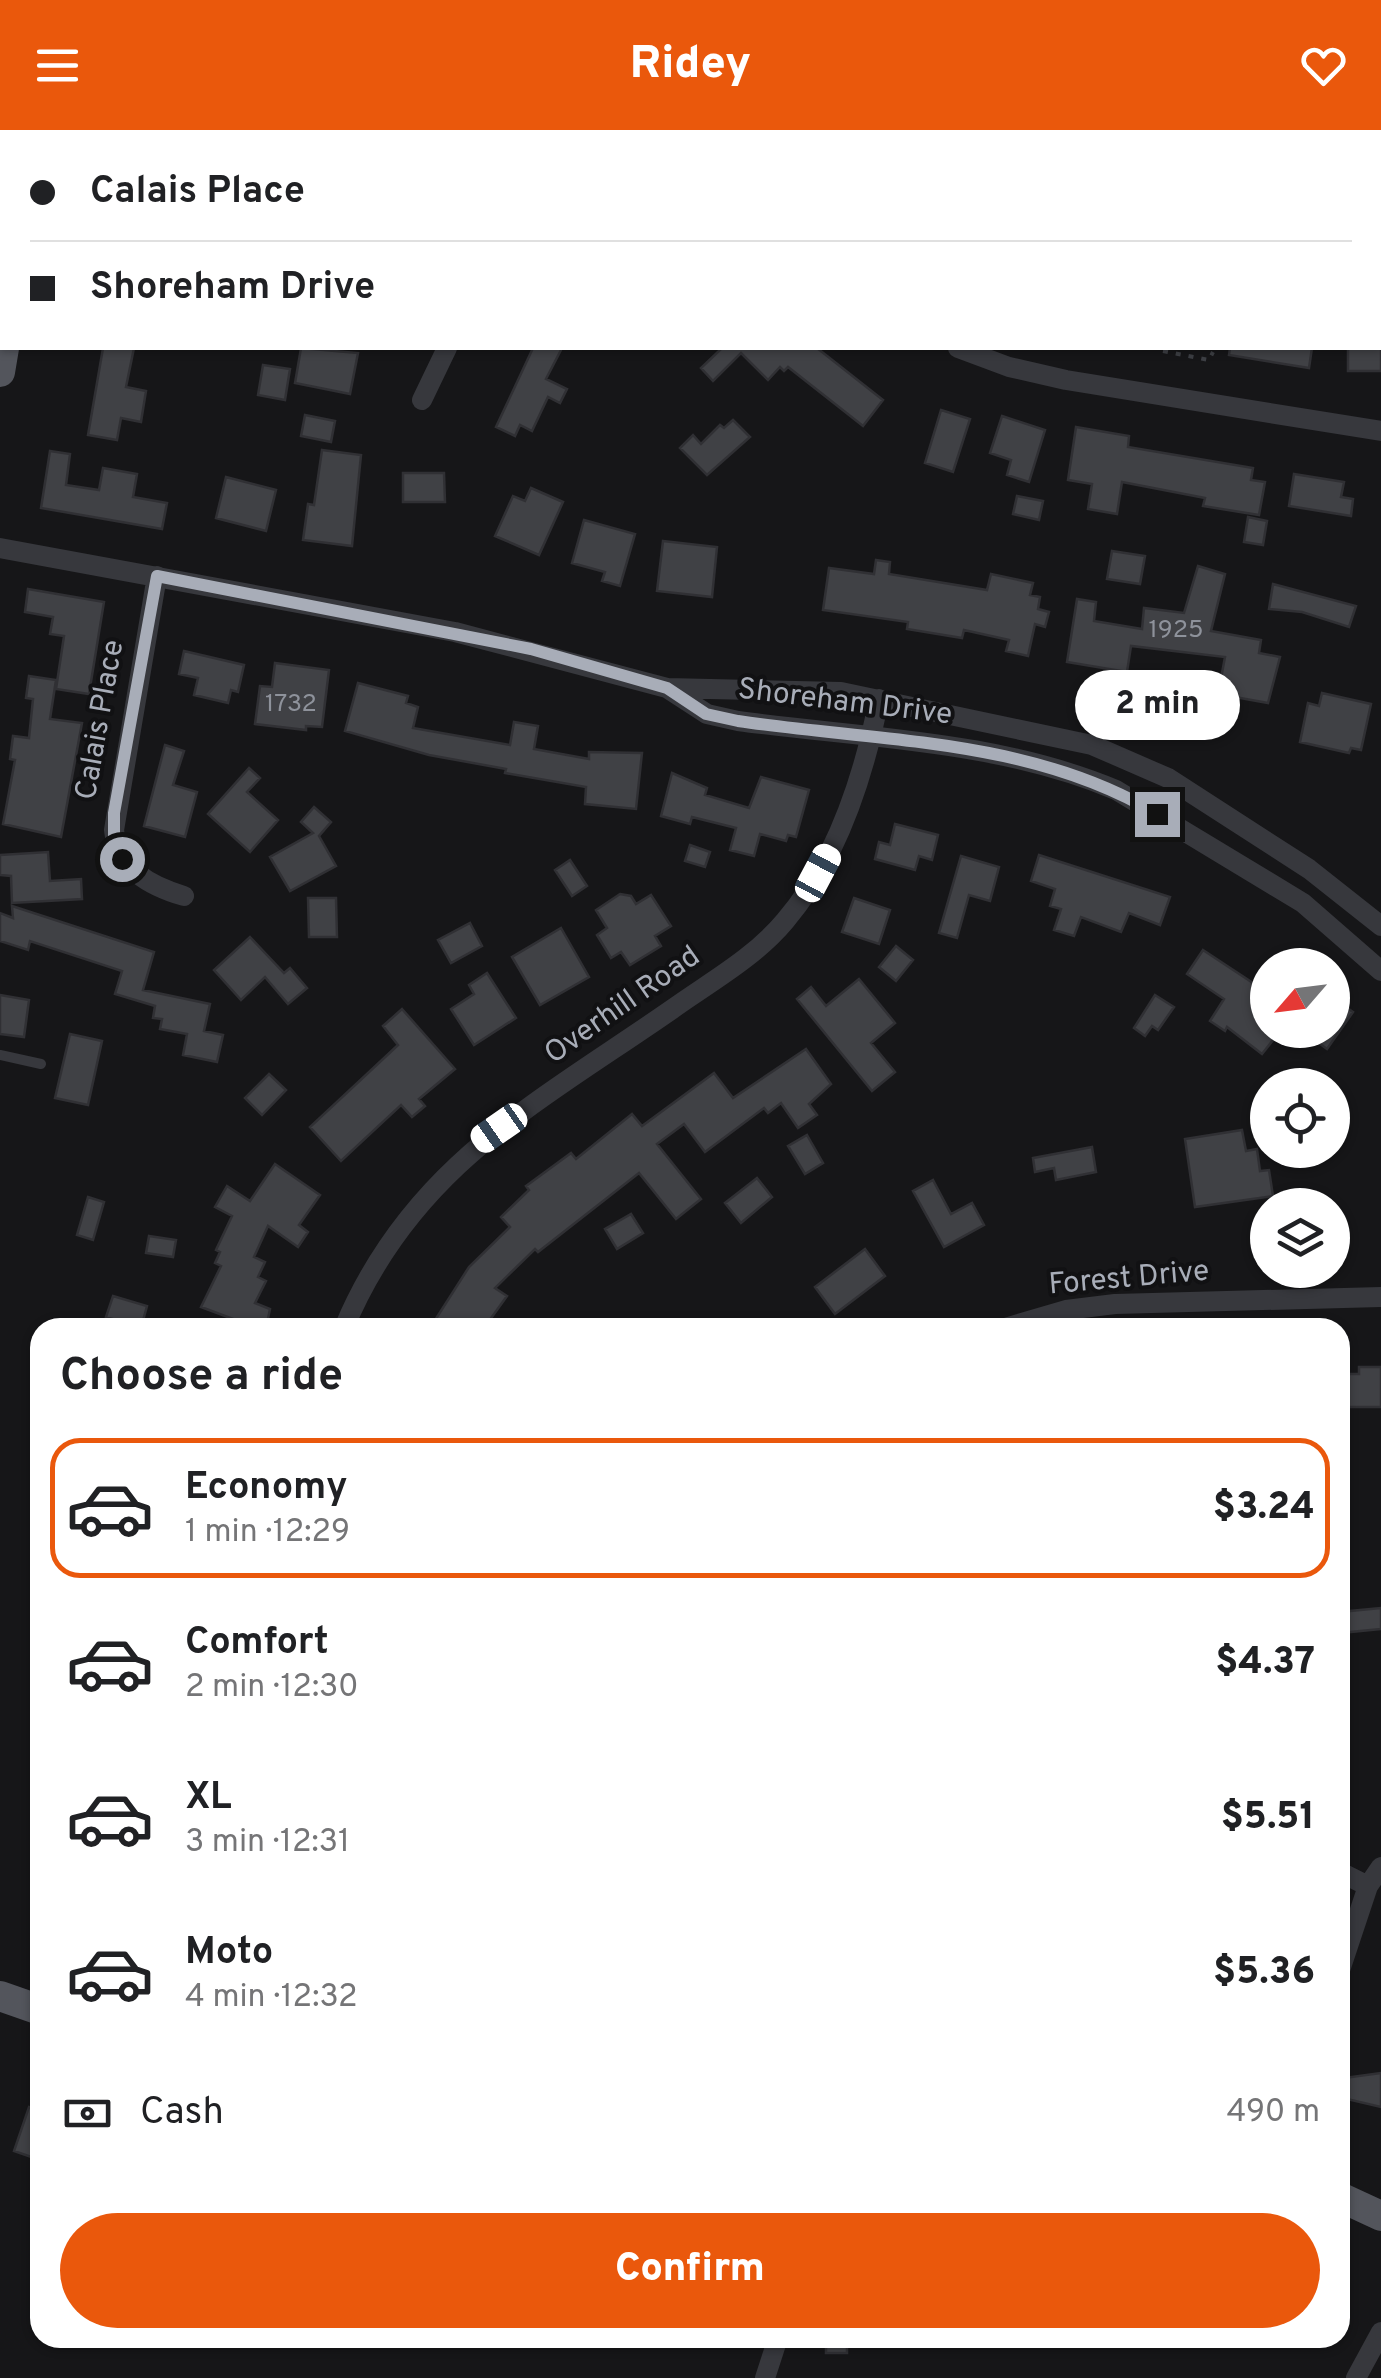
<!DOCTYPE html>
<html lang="en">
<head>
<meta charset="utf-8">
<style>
  body { margin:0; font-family:Overpass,sans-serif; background:#f2f2f2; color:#202124; height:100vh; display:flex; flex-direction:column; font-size:38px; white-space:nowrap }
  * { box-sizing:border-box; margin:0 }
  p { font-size:32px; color:#757577 }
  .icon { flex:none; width:55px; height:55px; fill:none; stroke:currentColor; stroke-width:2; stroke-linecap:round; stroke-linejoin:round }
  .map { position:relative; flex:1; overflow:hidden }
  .details { position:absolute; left:30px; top:1188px; width:1320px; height:1030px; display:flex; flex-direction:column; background:#fff; border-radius:30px; box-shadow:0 2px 8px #0004 }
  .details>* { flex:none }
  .top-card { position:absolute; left:0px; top:0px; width:1382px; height:220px; box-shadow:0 2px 8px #0004; display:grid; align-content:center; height:220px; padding:0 30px; background:#fff }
  .needle { width:65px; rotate:242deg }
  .controls { position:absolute; left:1250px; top:818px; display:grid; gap:20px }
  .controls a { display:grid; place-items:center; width:100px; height:100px; border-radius:50%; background:#fff; box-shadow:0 2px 8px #0004; font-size:50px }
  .end { position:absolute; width:45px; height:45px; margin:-22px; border:12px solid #a8adb8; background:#111; box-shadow:0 0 0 5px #111 }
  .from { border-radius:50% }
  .bubble { position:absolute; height:70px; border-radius:35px; background:#fff; box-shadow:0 2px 8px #0004; font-size:32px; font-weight:800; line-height:70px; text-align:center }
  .car { position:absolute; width:30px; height:60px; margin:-30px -15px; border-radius:12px; box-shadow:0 0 8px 2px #0007; background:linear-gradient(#fff 24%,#345 0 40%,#fff 0 76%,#345 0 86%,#fff 0) }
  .top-card b { display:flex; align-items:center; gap:35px; height:95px; font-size:38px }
  .top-card b+b { border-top:2px solid #e0e0e0 }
  .top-card i { width:25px; height:25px; background:#202124 }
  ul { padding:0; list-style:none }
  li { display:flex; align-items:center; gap:30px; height:140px; margin:0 20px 15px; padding:0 10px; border:5px solid transparent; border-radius:30px }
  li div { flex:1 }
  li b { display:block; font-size:38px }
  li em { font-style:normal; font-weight:800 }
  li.selected { border-color:#ea580c }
  li>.icon { width:90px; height:90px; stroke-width:1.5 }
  h2 { padding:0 30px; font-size:45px; line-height:120px }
  .pay { display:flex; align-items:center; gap:25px; height:110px; padding:0 30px; font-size:38px }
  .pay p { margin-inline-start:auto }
  .primary-button { display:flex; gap:20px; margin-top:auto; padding:20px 30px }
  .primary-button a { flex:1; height:115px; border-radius:60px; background:#ea580c; color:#fff; font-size:40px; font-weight:800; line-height:115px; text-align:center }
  header { display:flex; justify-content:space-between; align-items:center; height:130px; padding:0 30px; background:#ea580c; color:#fff; font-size:45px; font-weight:800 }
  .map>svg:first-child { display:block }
  .building { fill:#404145; stroke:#303034; stroke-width:2.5 }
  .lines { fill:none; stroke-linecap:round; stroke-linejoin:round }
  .path { stroke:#3d3f44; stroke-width:4; stroke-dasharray:5 8; stroke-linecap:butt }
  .service { stroke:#37383d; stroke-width:10 }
  .minor { stroke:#37383d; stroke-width:20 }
  .primary { stroke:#53555c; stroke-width:30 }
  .route { stroke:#a8adb8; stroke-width:12 }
  .labels { text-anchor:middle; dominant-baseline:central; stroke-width:8; stroke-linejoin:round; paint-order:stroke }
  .number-label { font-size:25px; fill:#8e929b }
  .street-label { font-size:30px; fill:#a8adb8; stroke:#111113 }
</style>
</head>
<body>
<header><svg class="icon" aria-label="menu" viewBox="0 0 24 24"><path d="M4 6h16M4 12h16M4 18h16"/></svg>Ridey<svg class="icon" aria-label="heart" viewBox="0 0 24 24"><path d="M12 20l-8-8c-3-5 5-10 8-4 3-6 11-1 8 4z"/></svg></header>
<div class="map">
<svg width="1381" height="2248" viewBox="0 0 1381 2248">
  <rect width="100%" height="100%" fill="#161618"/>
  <path class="building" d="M103,218H134L126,257L146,261L141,292L121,288L117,310L88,305Z
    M301,218L358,223L350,264L295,253Z
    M533,218H562L546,249L567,259L560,273L548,267L532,301L520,295L515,306L496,297Z
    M722,218H817L883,270L863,296L788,237L784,241L780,237L768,250L741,223L713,251L701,238Z
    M1230,218H1312L1309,238L1229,225Z
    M1348,218H1381V241H1348Z
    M263,235L290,239L285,270L258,265Z
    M941,280L970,289L953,342L925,333Z
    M305,285L335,291L331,312L301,306Z
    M1002,286L1045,300L1029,352L1007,345L1011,330L990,323Z
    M733,290L750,307L707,345L680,318L693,305L701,314L720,295L724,298Z
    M1076,297L1129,306L1128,317L1253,338L1251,350L1265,352L1259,385L1203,376L1205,368L1122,352L1117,384L1088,379L1092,354L1068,350Z
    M322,320L361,325L352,416L303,410L308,374L314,375Z
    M50,321L70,324L66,355L99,360L103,338L137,344L133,367L167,373L162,399L41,378Z
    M403,343H444L445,372H403Z
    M1294,344L1344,352L1341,367L1353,369L1351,386L1289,376Z
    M226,347L276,360L266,401L216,388Z
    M531,358L563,372L539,425L495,406L513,366L525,371Z
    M1017,366L1043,371L1039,390L1013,384Z
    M1248,387L1267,391L1263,415L1244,412Z
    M584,390L635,404L620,456L602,451L605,442L572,433Z
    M663,411L717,417L712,467L657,461Z
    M1112,421L1145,426L1140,454L1107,449Z
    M876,430L890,432L889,444L987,460L991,444L1033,453L1030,465L1040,467L1038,479L1049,482L1045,497L1035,494L1028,526L1006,521L1009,510L964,500L962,508L907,499L908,492L823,480L829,438L874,444Z
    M1198,436L1225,444L1211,501L1261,510L1259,523L1280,527L1268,573L1218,564L1225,527L1131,516L1127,542L1067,532L1077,469L1096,472L1094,491L1142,499L1144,478L1184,483Z
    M1273,454L1356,476L1349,497L1302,482L1269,479Z
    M28,459L104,472L89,564L56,559L64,506L50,504L53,487L25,482Z
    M184,521L244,535L238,562L231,560L228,573L194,565L198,548L179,544Z
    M275,533L329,540L322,597L306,596V600L255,594L260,556L272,557Z
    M29,546L56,550L50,589L82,593L61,707L3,694L15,630L10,629L13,606L29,608L33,569L26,568Z
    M358,553L408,566L406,573L418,577L413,598L510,615L514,592L538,596L534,619L589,629V622L642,623L636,679L585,674L586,657L505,643L506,639L429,625L345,601Z
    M1322,563L1371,574L1361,620L1351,618L1349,623L1300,612L1308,573L1319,576Z
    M165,615L184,621L173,655L197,662L185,707L144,696Z
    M249,638L260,648L247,662L278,690L250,722L208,684Z
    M672,643L707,658L705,665L749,678L761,647L809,660L796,707L788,705L786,711L760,704L754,726L730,720L736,698L692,687L690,694L661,686Z
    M314,677L331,692L319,706L336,736L290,761L270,727L313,703L301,692Z
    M895,694L938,705L932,730L919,726L915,740L875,729L879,712L890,715Z
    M690,715L710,722L705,737L685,731Z
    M48,722L50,751L81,749L82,769L12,773L11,746L0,745V725Z
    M1039,725L1170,767L1160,795L1129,783L1121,802L1081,787L1074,806L1054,800L1061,779L1050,776L1055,759L1031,751Z
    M961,726L999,737L990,771L969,765L957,808L939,803Z
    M570,730L587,756L572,766L555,740Z
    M620,764L631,766L636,774L651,765L671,796L655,806L661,816L630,835L621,822L611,828L597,805L607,798L596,780Z
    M308,768H336L337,807H309Z
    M854,768L890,780L879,814L842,802Z
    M12,776L154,822L143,860L210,874L204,901L223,905L217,932L183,925L187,904L160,899L162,889L153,888L155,876L115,864L122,841L30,811L28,820L0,811V783L13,788Z
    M470,793L482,816L451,833L438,810Z
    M561,798L589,847L540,875L512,827Z
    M250,807L284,843L290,838L307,858L288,874L265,847L241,870L214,840Z
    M896,816L913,830L896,851L879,837Z
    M1203,820L1268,863V900H1281L1262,924L1227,897L1225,901L1210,891L1224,869L1187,844Z
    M487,843L516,888L474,915L451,879L474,864L469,855Z
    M859,849L895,893L871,913L895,942L872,961L797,869L811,857L826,876Z
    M0,865L29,870L24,907L0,904Z
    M1155,865L1174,877L1158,900L1152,896L1145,906L1134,898Z
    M1332,867L1353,882L1327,919L1301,900H1332Z
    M402,879L455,939L419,969L425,976L412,987L401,975L341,1031L310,997L398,915L383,896Z
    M70,904L102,911L88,975L55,968Z
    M806,919L831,954L809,974L817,985L798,998L781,973L768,983L764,978L705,1022L684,994L657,1014L701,1069L676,1089L639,1043L538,1122L535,1119L495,1158L507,1166L484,1198H430L469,1137L510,1097L501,1087L529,1060L526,1056L571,1023L576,1029L632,984L642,996L714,943L733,968Z
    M269,944L286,960L262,985L245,968Z
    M1242,1000L1246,1021L1257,1019L1260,1041L1269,1040L1273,1066L1195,1077L1185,1009Z
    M807,1005L823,1033L805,1044L788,1016Z
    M1092,1017L1096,1042L1056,1050L1054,1038L1035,1042L1033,1028Z
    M275,1034L320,1065L299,1095L308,1102L298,1117L268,1096L254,1127L265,1132L258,1147L266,1151L255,1173L270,1179L266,1198H257L201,1177L221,1136L215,1133L220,1122L216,1120L232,1086L215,1077L227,1056L250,1071Z
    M757,1048L772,1067L741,1093L725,1073Z
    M933,1050L951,1084L972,1073L984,1095L944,1117L913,1061Z
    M88,1067L104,1072L93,1110L77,1105Z
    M631,1084L643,1103L617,1119L605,1099Z
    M149,1106L176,1110L173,1127L146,1123Z
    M865,1119L885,1146L835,1184L815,1157Z
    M113,1166L147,1176L141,1198L106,1187Z
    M1359,1237H1381V1277H1340V1244H1359Z
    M1381,1478V1499L1340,1503V1482Z
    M1381,1943V1977L1347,1969L1344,1948Z
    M29,1977L40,1981L37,2029L14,2021Z
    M826,2208H847V2223H826Z"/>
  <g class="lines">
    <path class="path" d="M1163,221L1209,230L1213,222"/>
    <path class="service" d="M0,925L41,934"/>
    <path class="minor" d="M706,0L709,2
      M1322,0L1329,2
      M541,2L542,0
      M1165,2L1167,0
      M1380,19L1381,20
      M958,218L1009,237L1066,250L1381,301
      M422,270L447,218
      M0,418L455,502L667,558L841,562L1092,615L1168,648L1309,739L1381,796
      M157,446L114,700C118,739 150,756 184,766
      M667,558L707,584L738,591C864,608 997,610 1116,660L1303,773L1381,841
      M344,1198C411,1037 537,973 671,880C710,852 754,828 785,791C837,730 864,646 879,569
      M1005,1198L1066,1180L1115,1174L1381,1167
      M1340,1742L1368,1756
      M1340,1840L1368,1756L1381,1737
      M765,2248L778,2208
      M1356,2248L1381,2202"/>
    <path class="primary" d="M17,2L18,0
      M42,2L43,0
      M0,105L2,90
      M0,242L4,218
      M0,1866L40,1880
      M1340,2067L1381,2086"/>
  </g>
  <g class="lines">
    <path class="route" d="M122,729L114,707V683L157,446L531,519L667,558L706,584L738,591C880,612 1031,608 1157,684"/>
  </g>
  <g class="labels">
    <g class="number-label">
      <text x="1176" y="501">1925</text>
      <text x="291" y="575">1732</text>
    </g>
    <g class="street-label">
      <text transform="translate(845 573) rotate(7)">Shoreham Drive</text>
      <text transform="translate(101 590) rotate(-80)">Calais Place</text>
      <text transform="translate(623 876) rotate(-35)">Overhill Road</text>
      <text transform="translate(1129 1149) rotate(-5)">Forest Drive</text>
    </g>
  </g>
</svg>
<div class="controls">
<a><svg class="needle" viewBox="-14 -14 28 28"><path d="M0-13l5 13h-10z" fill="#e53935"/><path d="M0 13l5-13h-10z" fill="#757577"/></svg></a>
<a><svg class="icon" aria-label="locate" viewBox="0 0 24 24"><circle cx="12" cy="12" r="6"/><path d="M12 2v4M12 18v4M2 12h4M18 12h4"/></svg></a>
<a><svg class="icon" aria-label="layers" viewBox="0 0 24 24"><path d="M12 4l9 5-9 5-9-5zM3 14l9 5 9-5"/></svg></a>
</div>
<i class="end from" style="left:122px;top:729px"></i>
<i class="end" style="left:1157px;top:684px"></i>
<div class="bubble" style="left:1075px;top:540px;width:165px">2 min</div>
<i class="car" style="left:818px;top:743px;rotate:28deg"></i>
<i class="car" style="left:499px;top:998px;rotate:235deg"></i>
<div class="top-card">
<b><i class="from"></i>Calais Place</b>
<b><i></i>Shoreham Drive</b>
</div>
<section class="details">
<h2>Choose a ride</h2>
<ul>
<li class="selected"><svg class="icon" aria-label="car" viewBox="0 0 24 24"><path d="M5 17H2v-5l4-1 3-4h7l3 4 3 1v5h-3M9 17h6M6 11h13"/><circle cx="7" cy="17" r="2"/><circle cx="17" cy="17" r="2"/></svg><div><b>Economy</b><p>1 min · 12:29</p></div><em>$3.24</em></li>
<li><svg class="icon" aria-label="car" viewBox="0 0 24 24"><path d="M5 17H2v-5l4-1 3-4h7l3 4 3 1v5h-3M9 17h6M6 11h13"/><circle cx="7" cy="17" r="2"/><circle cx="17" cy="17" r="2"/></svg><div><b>Comfort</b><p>2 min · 12:30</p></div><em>$4.37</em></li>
<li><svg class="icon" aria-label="car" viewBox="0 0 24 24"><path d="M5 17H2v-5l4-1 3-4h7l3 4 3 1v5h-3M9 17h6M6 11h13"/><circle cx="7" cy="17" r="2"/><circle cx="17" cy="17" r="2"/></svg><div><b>XL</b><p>3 min · 12:31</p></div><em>$5.51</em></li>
<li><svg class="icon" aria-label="car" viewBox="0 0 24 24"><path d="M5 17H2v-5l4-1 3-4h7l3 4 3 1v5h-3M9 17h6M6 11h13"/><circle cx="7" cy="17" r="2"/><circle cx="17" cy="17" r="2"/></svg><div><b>Moto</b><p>4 min · 12:32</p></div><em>$5.36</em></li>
</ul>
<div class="pay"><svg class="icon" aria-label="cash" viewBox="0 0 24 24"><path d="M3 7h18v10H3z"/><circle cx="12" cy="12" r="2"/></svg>Cash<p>490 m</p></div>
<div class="primary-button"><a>Confirm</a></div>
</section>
</div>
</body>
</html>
